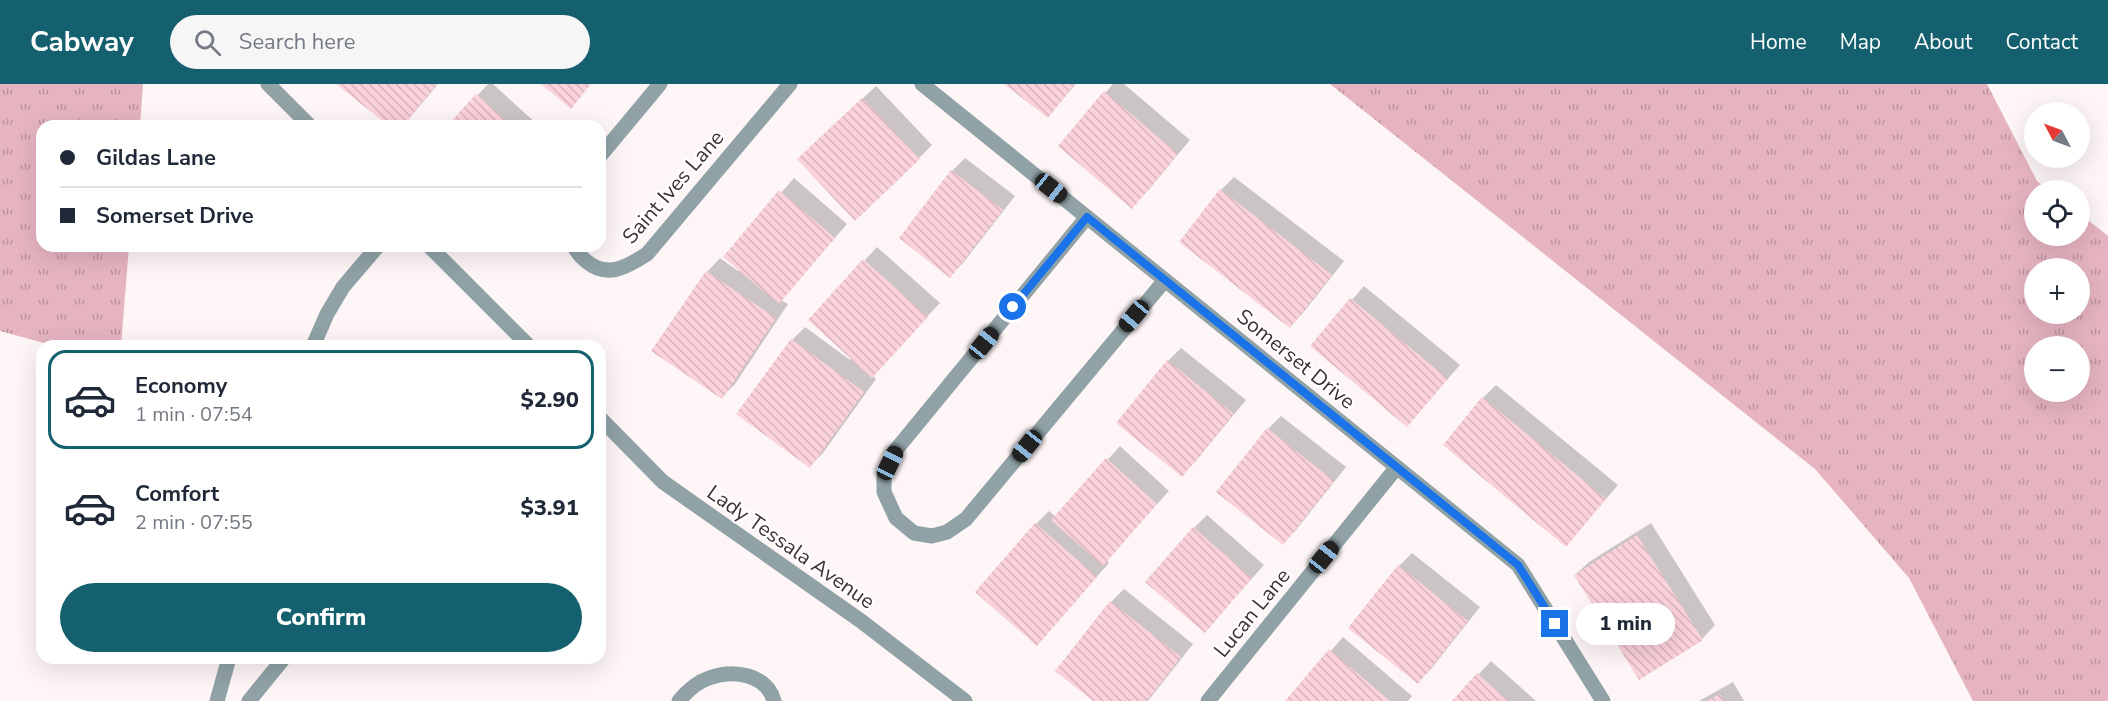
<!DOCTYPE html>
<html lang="en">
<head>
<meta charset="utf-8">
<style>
  body { margin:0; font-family:"Nunito Sans",sans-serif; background:#f6f6f7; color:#1f2937; height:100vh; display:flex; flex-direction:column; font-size:22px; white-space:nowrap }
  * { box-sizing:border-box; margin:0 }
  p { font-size:20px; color:#747a83 }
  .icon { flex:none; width:33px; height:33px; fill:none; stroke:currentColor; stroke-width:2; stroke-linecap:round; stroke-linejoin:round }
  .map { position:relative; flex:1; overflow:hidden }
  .details { position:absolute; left:36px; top:256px; width:570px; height:324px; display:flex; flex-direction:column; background:#fff; border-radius:18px; box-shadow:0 6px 24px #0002 }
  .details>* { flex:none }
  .hud { position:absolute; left:36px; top:36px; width:570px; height:132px; border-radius:18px; box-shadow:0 6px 24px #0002; display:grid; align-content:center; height:132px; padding:0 24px; background:#fff }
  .needle { width:39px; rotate:311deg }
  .tools { position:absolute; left:2024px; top:18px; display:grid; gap:12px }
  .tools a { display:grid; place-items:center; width:66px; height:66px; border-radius:50%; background:#fff; box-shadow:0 6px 24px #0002; font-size:30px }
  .end { position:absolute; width:27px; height:27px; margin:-14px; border:8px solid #1a73e8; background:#fff; box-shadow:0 0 0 3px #fff }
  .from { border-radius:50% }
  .bubble { position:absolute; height:42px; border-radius:21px; background:#fff; box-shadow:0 6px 24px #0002; font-size:20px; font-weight:800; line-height:42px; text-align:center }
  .car { position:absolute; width:18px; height:36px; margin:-18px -9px; border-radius:8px; box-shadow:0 0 4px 2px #0007; background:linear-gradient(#222 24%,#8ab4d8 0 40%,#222 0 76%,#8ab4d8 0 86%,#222 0) }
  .hud b { display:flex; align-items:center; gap:21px; height:57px; font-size:22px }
  .hud b+b { border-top:2px solid #e0e1e3 }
  .hud i { width:15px; height:15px; background:#1f2937 }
  ul { padding:10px 0 0; list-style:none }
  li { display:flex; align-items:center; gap:18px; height:99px; margin:0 12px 9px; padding:0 12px; border:3px solid transparent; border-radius:18px }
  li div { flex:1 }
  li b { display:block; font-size:22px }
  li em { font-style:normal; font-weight:800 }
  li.selected { border-color:#15606e }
  li>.icon { width:54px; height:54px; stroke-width:1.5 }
  .action { display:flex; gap:12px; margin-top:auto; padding:12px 24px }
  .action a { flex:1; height:69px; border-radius:36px; background:#15606e; color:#fff; font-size:24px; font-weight:800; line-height:69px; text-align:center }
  header { display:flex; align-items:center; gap:36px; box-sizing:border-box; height:84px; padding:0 30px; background:#15606e; color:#fff }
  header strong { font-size:28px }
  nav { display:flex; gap:33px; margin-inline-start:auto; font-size:21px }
  .search { width:420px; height:54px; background:#f6f6f7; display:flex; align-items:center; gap:15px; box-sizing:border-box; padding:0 21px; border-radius:33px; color:#747a83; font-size:22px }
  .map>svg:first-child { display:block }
  .grass { fill:url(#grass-tufts); fill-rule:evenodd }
  .shadow { fill:#0003 }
  .building { fill:url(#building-back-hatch) }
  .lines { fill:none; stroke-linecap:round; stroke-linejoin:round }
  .minor { stroke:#90a2a6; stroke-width:15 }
  .route { stroke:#1a73e8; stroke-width:8 }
  .labels { text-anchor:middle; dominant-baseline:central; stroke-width:4.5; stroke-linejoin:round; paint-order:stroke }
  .street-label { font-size:21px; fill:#403034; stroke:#fff }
</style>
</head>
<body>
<header>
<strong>Cabway</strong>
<div class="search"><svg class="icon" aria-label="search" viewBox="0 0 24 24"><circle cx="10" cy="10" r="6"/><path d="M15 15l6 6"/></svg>Search here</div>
<nav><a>Home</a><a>Map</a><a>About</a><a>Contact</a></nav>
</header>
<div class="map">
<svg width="2108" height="617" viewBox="0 0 2108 617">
  <defs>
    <pattern id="grass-tufts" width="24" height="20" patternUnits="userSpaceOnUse" patternTransform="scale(1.5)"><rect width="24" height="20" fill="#e6b4c1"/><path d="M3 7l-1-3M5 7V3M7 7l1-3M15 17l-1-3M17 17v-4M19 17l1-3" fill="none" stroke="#bc939e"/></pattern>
    <pattern id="building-back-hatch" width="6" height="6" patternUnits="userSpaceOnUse" patternTransform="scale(1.5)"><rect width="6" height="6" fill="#fbd1db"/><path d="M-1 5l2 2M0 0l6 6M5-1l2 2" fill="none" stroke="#d8b4bd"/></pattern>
  </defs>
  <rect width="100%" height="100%" fill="#fef5f7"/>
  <path class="grass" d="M0,0H143L140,42H42V162H129L121,262H55L0,247Z
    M1330,0H1987L2037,97L2049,106H2034V152H2079V129L2108,152V617H1973L1909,494L1815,385ZM2034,184H2079V230H2034ZM2034,262H2079V308H2034Z"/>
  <path class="shadow" d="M338,0H438L403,42H391Z
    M488,0H493L539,42H449Z
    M1006,0H1076L1048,32Z
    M1113,0H1124L1190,56L1145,110L1060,62Z
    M876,2L932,61L919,74L812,62Z
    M965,74L1015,112L963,179L950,192L952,87Z
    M1234,93L1344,177L1303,229L1290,242L1181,158L1221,106Z
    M794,94L847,140L781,216L788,220L735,300L722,313L654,267L707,188L720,174L738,187L740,185L725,173Z
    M877,163L940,219L872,291L876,295L823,369L810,382L792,256L805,243L850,276L852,274L810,236Z
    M1364,202L1460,281L1407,341L1312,262Z
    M1181,264L1246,316L1195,378L1182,391L1168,277Z
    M1496,301L1618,401L1566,461L1483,314Z
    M1281,332L1346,383L1296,446L1283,459L1268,345Z
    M1120,362L1169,407L1106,476L1109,479L1037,560L1036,440L1049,427L1056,433Z
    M1207,431L1264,481L1205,547L1194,444Z
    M1651,439L1715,541L1702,555L1640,594L1575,491L1589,478Z
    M1412,469L1480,523L1431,585L1418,598L1399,482Z
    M1124,505L1193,560L1148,617H1096L1111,518Z
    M1343,553L1412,612L1408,617H1287Z
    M1491,577L1536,617H1454Z
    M1733,598L1744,617H1699Z"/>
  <path class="building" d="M336,0H437L403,42H389Z
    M541,0H591L571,25Z
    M1004,0H1075L1048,34Z
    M1104,7L1178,70L1132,125L1058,62Z
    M476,10L512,42H447Z
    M862,14L920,75L855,137L797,75Z
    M951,86L1003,126L950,194L899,154Z
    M1220,105L1332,191L1290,244L1179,158Z
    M779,106L835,154L779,220L723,173Z
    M863,175L928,233L872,294L808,236Z
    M706,187L776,234L722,315L651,267Z
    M1350,214L1448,295L1407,343L1310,262Z
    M791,255L864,308L810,384L736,330Z
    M1167,276L1234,330L1182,393L1116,339Z
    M1482,313L1606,415L1566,463L1443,361Z
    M1267,344L1334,397L1283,461L1216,408Z
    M1106,374L1157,420L1103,482L1051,436Z
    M1035,439L1097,493L1037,562L975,508Z
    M1193,443L1252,494L1205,549L1145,498Z
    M1637,451L1703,556L1639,596L1574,491Z
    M1398,481L1468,537L1418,600L1348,544Z
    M1110,517L1181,573L1147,617H1093L1055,587Z
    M1329,565L1390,617H1285Z
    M1477,589L1508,617H1452Z
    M1720,610L1724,617H1707Z"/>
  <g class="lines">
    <path class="minor" d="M268,0L310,42
      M922,0L1518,481L1603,617
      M600,72L660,0
      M1087,133L895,367L884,390V408L896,434L914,449L932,452L947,448L966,435L1165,196
      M429,162L529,262
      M574,162C577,169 580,172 586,177C607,195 627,183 647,170L790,0
      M313,262L327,230L343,203L378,162
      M600,334L663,398L861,537L965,617
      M217,617L229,574
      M249,617L284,574
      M679,617C687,607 697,598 709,594C733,585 767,590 774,617
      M1208,617L1397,383"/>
  </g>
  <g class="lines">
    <path class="route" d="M1013,223L1087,133L1518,481L1555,540"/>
  </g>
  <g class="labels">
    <g class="street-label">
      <text transform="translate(673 103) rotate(-49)">Saint Ives Lane</text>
      <text transform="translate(1296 275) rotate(39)">Somerset Drive</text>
      <text transform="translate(791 463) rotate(35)">Lady Tessala Avenue</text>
      <text transform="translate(1252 529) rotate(-51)">Lucan Lane</text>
    </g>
  </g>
</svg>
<div class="tools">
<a><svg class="needle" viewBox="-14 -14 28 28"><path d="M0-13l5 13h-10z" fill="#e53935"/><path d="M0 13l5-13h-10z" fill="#747a83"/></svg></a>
<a><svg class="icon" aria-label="locate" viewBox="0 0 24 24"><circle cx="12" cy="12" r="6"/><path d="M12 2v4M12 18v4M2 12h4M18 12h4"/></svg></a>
<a>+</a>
<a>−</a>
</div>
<i class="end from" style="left:1013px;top:223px"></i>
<i class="end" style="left:1555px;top:540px"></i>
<div class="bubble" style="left:1576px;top:519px;width:99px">1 min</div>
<i class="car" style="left:1051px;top:104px;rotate:129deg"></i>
<i class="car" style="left:1134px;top:232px;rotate:220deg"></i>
<i class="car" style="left:984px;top:259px;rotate:39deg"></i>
<i class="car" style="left:1027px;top:362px;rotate:219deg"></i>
<i class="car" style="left:890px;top:379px;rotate:26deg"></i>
<i class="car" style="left:1324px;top:473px;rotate:39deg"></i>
<div class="hud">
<b><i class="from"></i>Gildas Lane</b>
<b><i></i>Somerset Drive</b>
</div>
<section class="details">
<ul>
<li class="selected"><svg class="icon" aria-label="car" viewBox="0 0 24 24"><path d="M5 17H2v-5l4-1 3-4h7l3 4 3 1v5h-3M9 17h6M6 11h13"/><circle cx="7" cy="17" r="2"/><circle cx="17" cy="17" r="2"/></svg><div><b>Economy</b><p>1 min · 07:54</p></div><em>$2.90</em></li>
<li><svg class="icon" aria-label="car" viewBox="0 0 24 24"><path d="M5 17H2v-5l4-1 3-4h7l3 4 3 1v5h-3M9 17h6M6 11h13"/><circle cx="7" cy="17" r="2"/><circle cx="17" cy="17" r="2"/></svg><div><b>Comfort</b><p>2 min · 07:55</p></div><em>$3.91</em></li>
</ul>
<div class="action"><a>Confirm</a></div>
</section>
</div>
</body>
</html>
